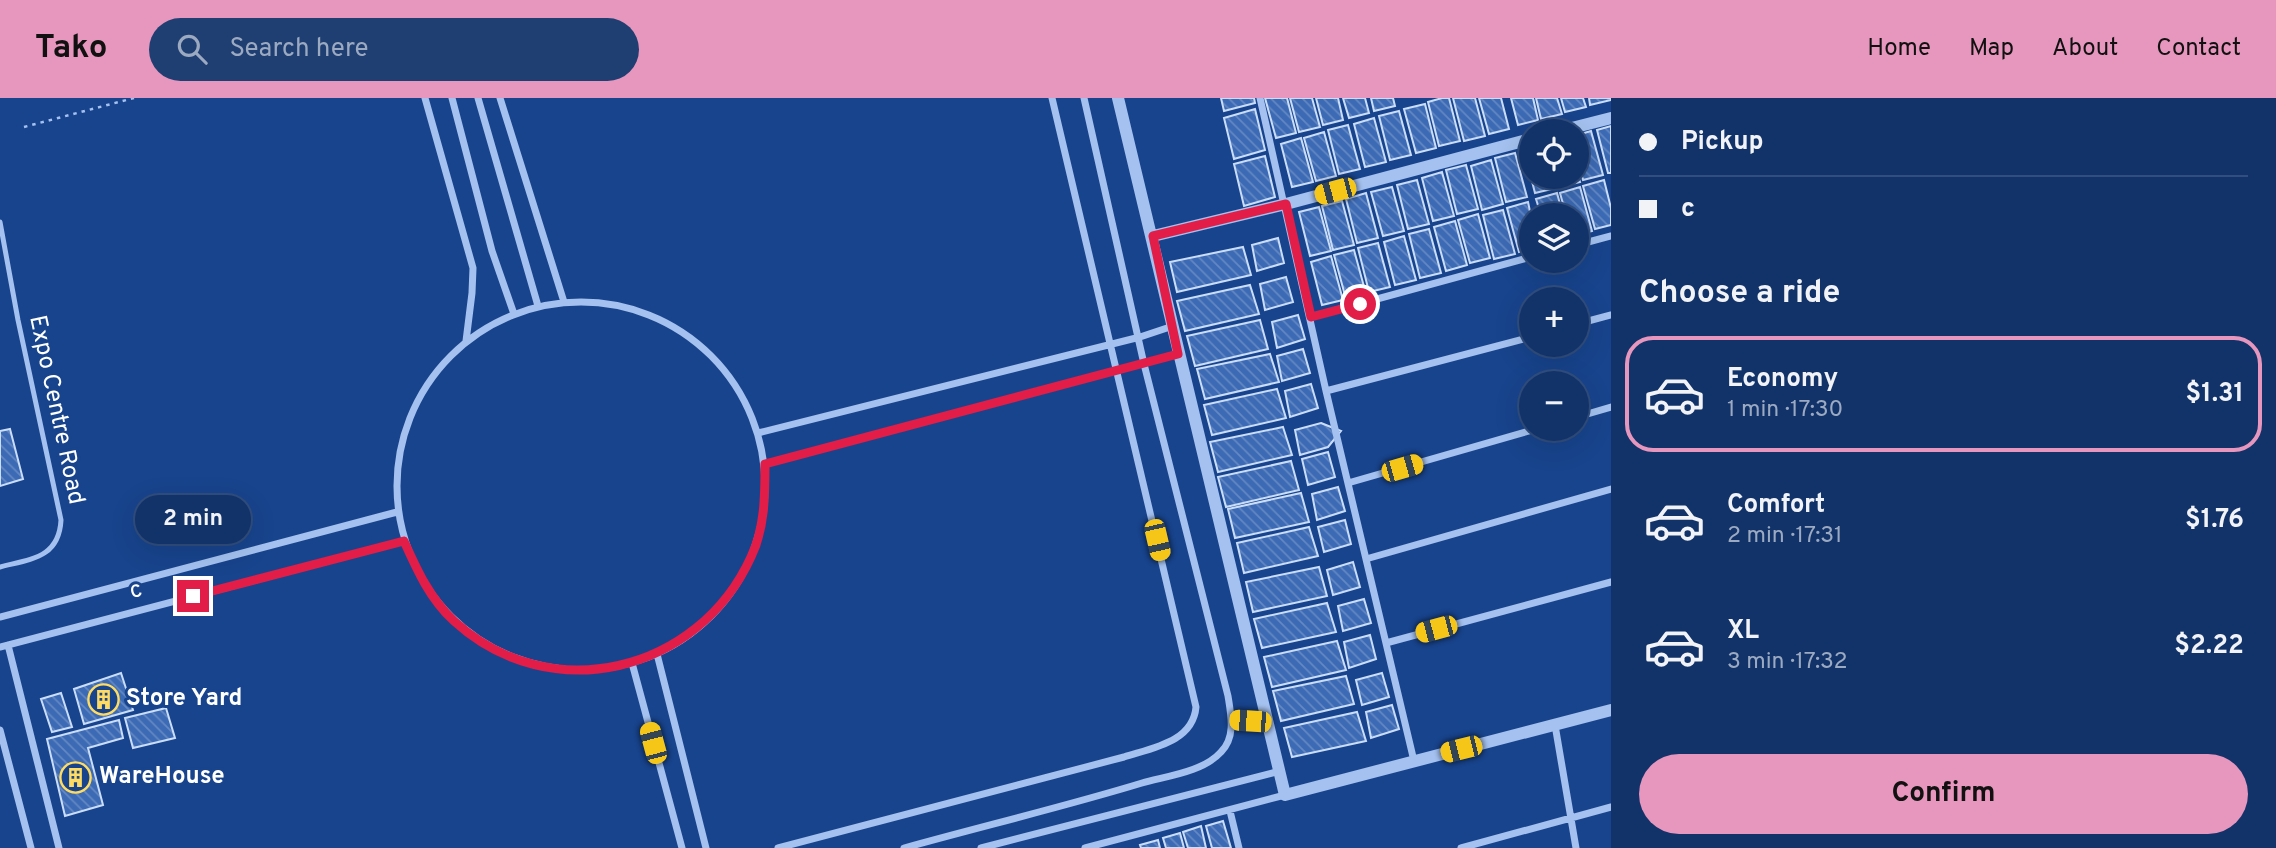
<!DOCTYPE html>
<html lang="en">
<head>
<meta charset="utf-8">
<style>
  body { margin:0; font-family:Overpass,sans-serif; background:#1f3f72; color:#f1f3f6; height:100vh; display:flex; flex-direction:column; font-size:26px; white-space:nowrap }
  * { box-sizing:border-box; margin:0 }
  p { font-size:23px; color:#9caac1 }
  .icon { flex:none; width:38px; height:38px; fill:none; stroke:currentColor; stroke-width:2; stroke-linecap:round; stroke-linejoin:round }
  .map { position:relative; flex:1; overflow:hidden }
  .side { display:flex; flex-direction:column; background:#12336a; width:665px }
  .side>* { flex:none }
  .hud { display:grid; align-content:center; height:154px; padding:0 28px; background:#12336a }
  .buttons { position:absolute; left:1519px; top:21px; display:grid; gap:14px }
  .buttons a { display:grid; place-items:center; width:70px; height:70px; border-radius:50%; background:#12336a; box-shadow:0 7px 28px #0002,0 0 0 2px #314e7e; font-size:35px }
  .end { position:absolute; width:32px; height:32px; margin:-16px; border:9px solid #e11d48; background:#fff; box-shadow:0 0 0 4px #fff }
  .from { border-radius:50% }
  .bubble { position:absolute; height:49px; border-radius:24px; background:#12336a; box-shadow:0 7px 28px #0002,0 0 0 2px #314e7e; font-size:23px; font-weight:700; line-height:49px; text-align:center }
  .car { position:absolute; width:21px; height:42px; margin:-21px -10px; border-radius:9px; box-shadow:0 0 5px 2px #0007; background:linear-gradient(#f5c518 24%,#345 0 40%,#f5c518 0 76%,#345 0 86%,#f5c518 0) }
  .hud b { display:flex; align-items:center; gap:24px; height:66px; font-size:26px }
  .hud b+b { border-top:2px solid #314e7e }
  .hud i { width:18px; height:18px; background:#f1f3f6 }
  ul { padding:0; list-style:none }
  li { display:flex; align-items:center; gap:21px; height:116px; margin:0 14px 10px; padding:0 14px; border:4px solid transparent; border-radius:28px }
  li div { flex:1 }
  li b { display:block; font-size:26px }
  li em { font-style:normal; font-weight:700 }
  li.selected { border-color:#e797bd }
  li>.icon { width:63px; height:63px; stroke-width:1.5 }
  h2 { padding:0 28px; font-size:32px; line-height:84px }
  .action { display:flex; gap:14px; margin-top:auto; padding:14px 28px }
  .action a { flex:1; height:80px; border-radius:42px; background:#e797bd; color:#111; font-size:28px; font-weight:700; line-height:80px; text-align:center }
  header { display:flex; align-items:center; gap:42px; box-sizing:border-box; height:98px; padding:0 35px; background:#e797bd; color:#111 }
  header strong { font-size:33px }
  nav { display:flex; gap:38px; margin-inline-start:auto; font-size:24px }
  .search { width:490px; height:63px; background:#1f3f72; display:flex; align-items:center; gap:18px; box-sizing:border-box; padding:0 24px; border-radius:38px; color:#9caac1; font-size:26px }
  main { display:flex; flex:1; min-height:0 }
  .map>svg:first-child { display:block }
  .building { fill:url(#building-back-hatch); stroke:#caddfb; stroke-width:2 }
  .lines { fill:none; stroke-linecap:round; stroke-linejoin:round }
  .path { stroke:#a4c1ef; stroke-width:2.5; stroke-dasharray:3.5 5; stroke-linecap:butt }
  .service { stroke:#a4c1ef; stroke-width:5 }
  .minor { stroke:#a4c1ef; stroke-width:7 }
  .tertiary { stroke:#a4c1ef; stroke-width:12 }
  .route { stroke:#e11d48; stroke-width:9 }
  .labels { text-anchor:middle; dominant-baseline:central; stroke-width:6; stroke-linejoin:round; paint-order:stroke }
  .street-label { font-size:24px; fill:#fff; stroke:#18448d }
  .poi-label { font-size:24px; font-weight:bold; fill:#fff; stroke:#18448d; text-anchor:start }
</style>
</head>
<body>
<header>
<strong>Tako</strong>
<div class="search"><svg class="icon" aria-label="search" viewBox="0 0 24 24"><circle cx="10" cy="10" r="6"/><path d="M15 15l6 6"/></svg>Search here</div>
<nav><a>Home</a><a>Map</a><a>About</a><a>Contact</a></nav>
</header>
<main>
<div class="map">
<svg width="1611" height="750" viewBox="0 0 1611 750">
  <defs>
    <pattern id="building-back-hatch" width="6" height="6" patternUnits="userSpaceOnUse" patternTransform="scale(1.75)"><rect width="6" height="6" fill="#3c6ab4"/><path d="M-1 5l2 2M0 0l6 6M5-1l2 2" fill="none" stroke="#6388c3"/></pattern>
  </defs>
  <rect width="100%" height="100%" fill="#18448d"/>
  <path class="building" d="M1221,0H1254L1255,5L1224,13Z
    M1265,0H1287L1296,35L1276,40Z
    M1290,0H1312L1320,29L1299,34Z
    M1316,0H1338L1343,22L1323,27Z
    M1343,0H1365L1369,15L1349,20Z
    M1371,0H1393L1395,8L1374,13Z
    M1442,0H1449L1460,43L1439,48L1428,4Z
    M1453,0H1475L1485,38L1464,43Z
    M1479,0H1501L1509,31L1489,36Z
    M1511,0H1533L1538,22L1518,27Z
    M1536,0H1557L1562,16L1541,21Z
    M1561,0H1583L1586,9L1565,14Z
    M1589,0H1611V2L1590,7Z
    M1425,6L1436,50L1416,55L1404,11Z
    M1255,11L1265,52L1234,61L1224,20Z
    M1399,13L1411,57L1390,62L1379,18Z
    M1374,20L1386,64L1365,69L1354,26Z
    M1348,27L1360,71L1339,76L1328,32Z
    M1611,28V75H1608L1597,32Z
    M1591,33L1603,77L1583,82L1577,60V37Z
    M1324,34L1336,78L1316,83L1304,40Z
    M1301,40L1313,84L1292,89L1281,46Z
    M1531,50V79H1553L1556,90L1535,95L1524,52Z
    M1515,55L1527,99L1506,104L1495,60Z
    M1265,58L1275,99L1244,108L1234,66Z
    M1491,62L1503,106L1482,112L1471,68Z
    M1466,67L1478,111L1457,116L1446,72Z
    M1442,74L1454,118L1433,123L1422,80Z
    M1577,74L1580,84L1559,89L1556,79H1577Z
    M1417,82L1429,126L1408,131L1397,87Z
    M1604,82L1611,110V127L1595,131L1583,88Z
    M1392,89L1404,133L1383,138L1371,94Z
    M1580,89L1592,133L1577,137V117H1566L1560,95Z
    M1366,95L1378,140L1357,145L1346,101Z
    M1557,95L1563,117H1541L1536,101Z
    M1342,103L1354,147L1333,152L1322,108Z
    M1528,104L1531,118V151L1519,154L1507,110Z
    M1319,109L1331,153L1310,158L1299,114Z
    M1503,112L1515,156L1494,161L1483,117Z
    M1478,116L1490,160L1470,165L1458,122Z
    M1455,123L1467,167L1446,173L1434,129Z
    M1429,131L1441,175L1420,180L1409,136Z
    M1404,138L1416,182L1395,187L1384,144Z
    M1278,140L1284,165L1257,173L1252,147Z
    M1378,145L1390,189L1369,194L1358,150Z
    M1243,149L1251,177L1177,194L1170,164Z
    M1354,152L1366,196L1346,201L1334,157Z
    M1331,158L1343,202L1322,207L1311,164Z
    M1286,179L1293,204L1265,212L1260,186Z
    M1250,187L1259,216L1185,233L1177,203Z
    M1298,217L1305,241L1277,250L1272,224Z
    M1260,222L1268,251L1195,268L1187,238Z
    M1303,251L1310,275L1282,283L1277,258Z
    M1270,256L1279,284L1205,301L1197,271Z
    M1311,286L1318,310L1290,319L1285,293Z
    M1277,291L1286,320L1212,337L1204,307Z
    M1321,325L1341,333L1328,349L1300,357L1295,332Z
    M1283,329L1292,357L1218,374L1210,344Z
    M10,331L23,381L0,388V333Z
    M1328,354L1335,379L1308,387L1302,361Z
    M1291,363L1299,392L1226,409L1218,379Z
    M1338,389L1345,413L1317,422L1312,396Z
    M1301,395L1309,424L1235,440L1228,411Z
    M1345,422L1351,446L1324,454L1318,429Z
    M1309,429L1318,458L1244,475L1237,445Z
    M1353,464L1360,489L1333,497L1327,472Z
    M1319,469L1327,498L1253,514L1246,484Z
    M1364,501L1371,525L1343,533L1338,508Z
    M1327,505L1336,534L1262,550L1254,521Z
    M1370,537L1376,561L1349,570L1344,544Z
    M1337,543L1346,572L1272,589L1264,559Z
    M121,575L133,612L84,626L74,591Z
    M1382,575L1389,599L1362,607L1356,582Z
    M1346,578L1354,606L1281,623L1273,593Z
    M61,595L72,629L52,634L41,601Z
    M1392,607L1399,631L1371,640L1366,614Z
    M166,610L175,640L133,650L125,620Z
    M1357,614L1366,643L1292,659L1284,630Z
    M119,622L123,640L88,650L103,707L65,718L47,641Z
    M1223,723L1231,750H1212L1206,728Z
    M1201,728L1206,750H1188L1183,734Z
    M1180,735L1184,750H1166L1163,740Z
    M1158,742L1160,750H1141L1140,747Z"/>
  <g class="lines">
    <path class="path" d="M24,29L134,0"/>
    <path class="service" d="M0,124L18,222L61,422C59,460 31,461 0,469"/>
    <path class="minor" d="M425,0L473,170L472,195L466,243
      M452,0L492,153L514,216
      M478,0L538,208
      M500,0L564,204
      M1260,0L1326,293L1414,663
      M1577,147L1611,138
      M397 388a184 184 0 1 1 368 0a184 184 0 1 1-368 0Z
      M1311,219L1531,159
      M1577,226L1611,217
      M1326,293L1531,239
      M1577,319L1611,309
      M758,335L1140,239L1173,228
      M765,366L1178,256
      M1348,385L1536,331
      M1366,461L1611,391
      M0,519L397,414
      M1386,545L1611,484
      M8,547L59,750
      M0,549L404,443
      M657,556L706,750
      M632,565L682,750
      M1232,622L1268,625
      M1555,627L1576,750
      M0,632L31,750
      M1230,713L1239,750
      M778,750L1124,659C1152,650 1193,644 1196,609L1052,0
      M904,750C983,728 1063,709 1142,685C1167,678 1203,674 1221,654C1236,639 1231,617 1228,598L1144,266L1084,0
      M981,750L1280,673
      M1085,750L1285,697
      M1461,750L1611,709"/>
    <path class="tertiary" d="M1118,0L1285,697L1611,612
      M1560,33L1611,20
      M1153,138L1286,106L1531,41"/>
  </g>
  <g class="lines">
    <path class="route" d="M193,498L404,443C417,472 430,501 454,523C550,611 698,575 751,459C765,430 765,397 765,366L1178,256L1153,138L1286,106L1311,219L1360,206"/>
  </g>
  <defs>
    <symbol id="building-ring" viewBox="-11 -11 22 22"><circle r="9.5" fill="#18448d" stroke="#ffdc61" stroke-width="1.5"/><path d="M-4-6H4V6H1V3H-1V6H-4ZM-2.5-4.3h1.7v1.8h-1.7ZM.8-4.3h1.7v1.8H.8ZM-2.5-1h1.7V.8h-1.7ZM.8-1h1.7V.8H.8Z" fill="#ffdc61"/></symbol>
  </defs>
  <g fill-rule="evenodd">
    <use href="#building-ring" x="86" y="584" width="35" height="35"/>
    <use href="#building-ring" x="58" y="662" width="35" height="35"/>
  </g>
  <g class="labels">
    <g class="street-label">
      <text transform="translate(56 312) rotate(78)">Expo Centre Road</text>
      <text transform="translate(136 493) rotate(-15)">c</text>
    </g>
    <g class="poi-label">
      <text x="126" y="601">Store Yard</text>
      <text x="99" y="679">WareHouse</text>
    </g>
  </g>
</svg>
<div class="buttons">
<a><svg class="icon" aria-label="locate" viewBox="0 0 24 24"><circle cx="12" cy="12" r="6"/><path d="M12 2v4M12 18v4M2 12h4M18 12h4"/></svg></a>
<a><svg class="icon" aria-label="layers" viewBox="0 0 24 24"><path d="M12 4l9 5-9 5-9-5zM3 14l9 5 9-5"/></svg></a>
<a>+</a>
<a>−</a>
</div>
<i class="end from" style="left:1360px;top:206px"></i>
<i class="end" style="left:193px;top:498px"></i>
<div class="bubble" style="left:135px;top:397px;width:116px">2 min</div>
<i class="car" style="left:1335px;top:93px;rotate:255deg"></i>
<i class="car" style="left:1402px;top:370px;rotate:74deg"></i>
<i class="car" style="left:1157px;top:442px;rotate:167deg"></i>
<i class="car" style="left:1436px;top:531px;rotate:255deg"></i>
<i class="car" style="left:1250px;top:623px;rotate:274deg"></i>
<i class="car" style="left:653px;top:645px;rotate:345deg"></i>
<i class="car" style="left:1461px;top:651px;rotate:256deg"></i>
</div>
<section class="side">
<div class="hud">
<b><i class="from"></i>Pickup</b>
<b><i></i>c</b>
</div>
<h2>Choose a ride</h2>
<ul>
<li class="selected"><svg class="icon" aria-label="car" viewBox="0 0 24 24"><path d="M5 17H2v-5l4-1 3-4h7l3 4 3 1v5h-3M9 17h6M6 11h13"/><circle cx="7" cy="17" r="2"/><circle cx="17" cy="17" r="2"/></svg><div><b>Economy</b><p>1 min · 17:30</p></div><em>$1.31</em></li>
<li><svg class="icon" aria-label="car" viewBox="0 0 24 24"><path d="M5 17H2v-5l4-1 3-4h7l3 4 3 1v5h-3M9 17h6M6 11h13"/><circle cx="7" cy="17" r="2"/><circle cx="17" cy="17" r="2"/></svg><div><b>Comfort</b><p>2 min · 17:31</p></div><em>$1.76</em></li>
<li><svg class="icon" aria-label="car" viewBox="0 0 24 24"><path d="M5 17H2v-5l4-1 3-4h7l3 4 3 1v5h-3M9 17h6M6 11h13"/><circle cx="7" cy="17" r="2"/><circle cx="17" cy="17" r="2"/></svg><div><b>XL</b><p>3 min · 17:32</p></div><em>$2.22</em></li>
</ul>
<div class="action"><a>Confirm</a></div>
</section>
</main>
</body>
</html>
